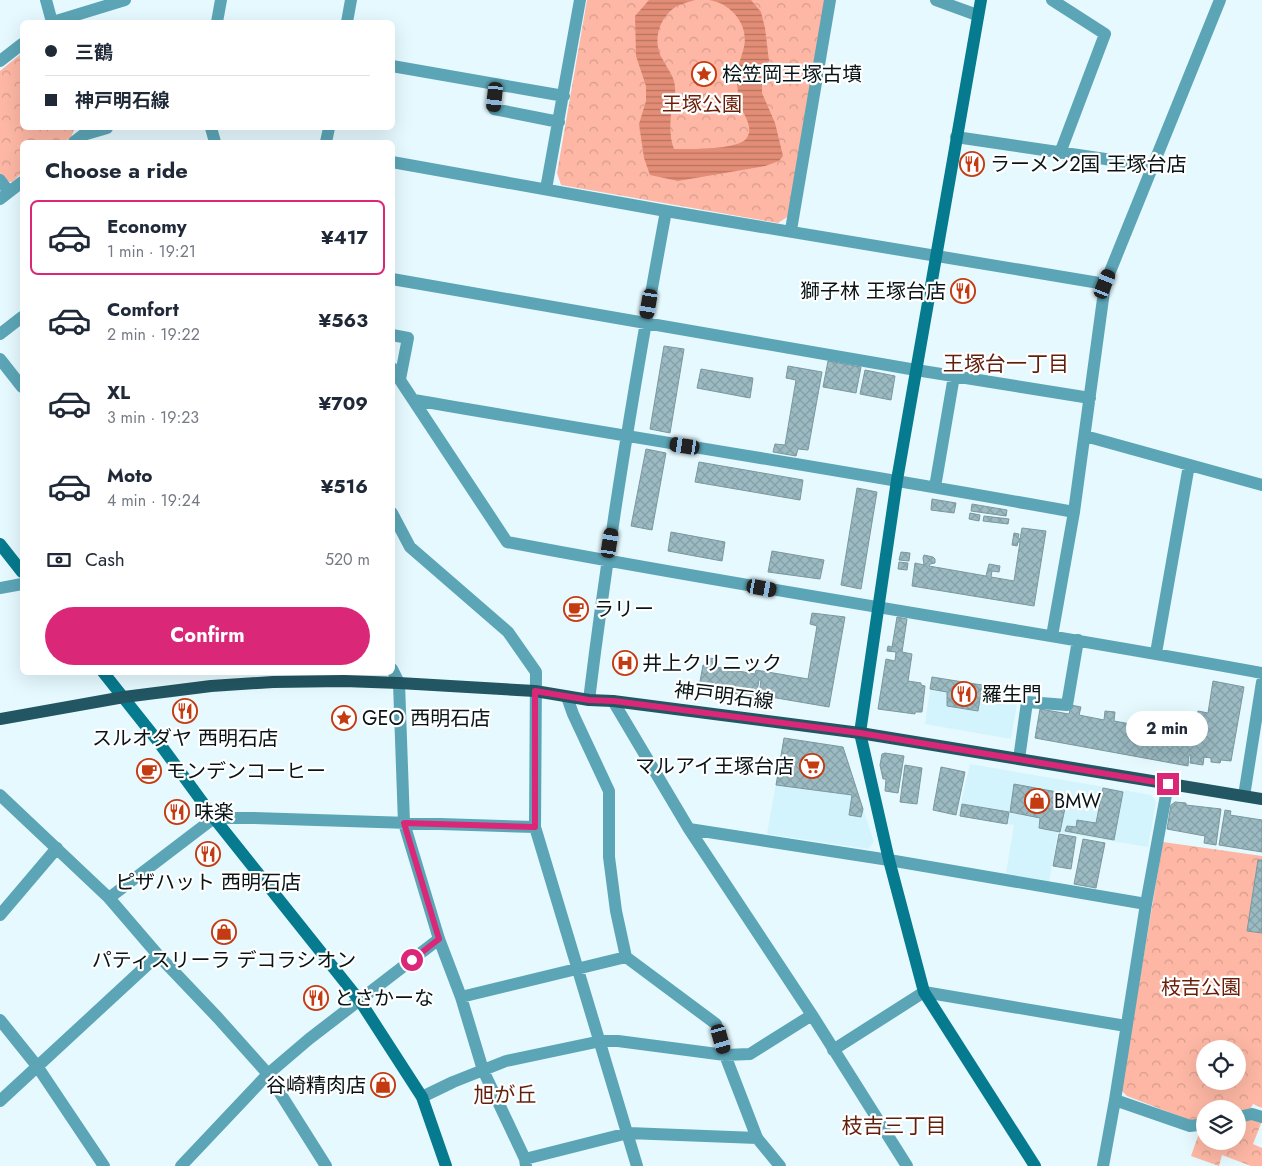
<!DOCTYPE html>
<html lang="en">
<head>
<meta charset="utf-8">
<style>
  body { margin:0; font-family:Jost,"Noto Sans JP",sans-serif; background:#f2f2f3; color:#1f2937; height:100vh; display:flex; flex-direction:column; font-size:19px; white-space:nowrap }
  * { box-sizing:border-box; margin:0 }
  p { font-size:16px; color:#747a83 }
  .icon { flex:none; width:28px; height:28px; fill:none; stroke:currentColor; stroke-width:2; stroke-linecap:round; stroke-linejoin:round }
  .map { position:relative; flex:1; overflow:hidden }
  .sheet { position:absolute; left:20px; top:140px; width:375px; height:535px; display:flex; flex-direction:column; background:#fff; border-radius:8px; box-shadow:0 5px 20px #0002 }
  .sheet>* { flex:none }
  .hud { position:absolute; left:20px; top:20px; width:375px; height:110px; border-radius:8px; box-shadow:0 5px 20px #0002; display:grid; align-content:center; height:110px; padding:0 25px; background:#fff }
  .fabs { position:absolute; left:1196px; top:1040px; display:grid; gap:10px }
  .fabs a { display:grid; place-items:center; width:50px; height:50px; border-radius:50%; background:#fff; box-shadow:0 5px 20px #0002; font-size:25px }
  .end { position:absolute; width:22px; height:22px; margin:-11px; border:6px solid #db2777; background:#fff; box-shadow:0 0 0 2px #fff }
  .from { border-radius:50% }
  .bubble { position:absolute; height:35px; border-radius:18px; background:#fff; box-shadow:0 5px 20px #0002; font-size:16px; font-weight:700; line-height:35px; text-align:center }
  .car { position:absolute; width:15px; height:30px; margin:-15px -8px; border-radius:6px; box-shadow:0 0 4px 1px #0007; background:linear-gradient(#222 24%,#8ab4d8 0 40%,#222 0 76%,#8ab4d8 0 86%,#222 0) }
  .hud b { display:flex; align-items:center; gap:18px; height:48px; font-size:19px }
  .hud b+b { border-top:1px solid #e0e1e3 }
  .hud i { width:12px; height:12px; background:#1f2937 }
  ul { padding:0; list-style:none }
  li { display:flex; align-items:center; gap:15px; height:75px; margin:0 10px 8px; padding:0 15px; border:2px solid transparent; border-radius:8px }
  li div { flex:1 }
  li b { display:block; font-size:19px }
  li em { font-style:normal; font-weight:700 }
  li.current { border-color:#db2777 }
  li>.icon { width:45px; height:45px; stroke-width:1.5 }
  h2 { padding:0 25px; font-size:22px; line-height:60px }
  .pay { display:flex; align-items:center; gap:12px; height:55px; padding:0 25px; font-size:19px }
  .pay p { margin-inline-start:auto }
  .cta { display:flex; gap:10px; margin-top:auto; padding:10px 25px }
  .cta a { flex:1; height:58px; border-radius:30px; background:#db2777; color:#fff; font-size:20px; font-weight:700; line-height:58px; text-align:center }
  .map>svg:first-child { display:block }
  .built { fill:#d3f4fc }
  .park { fill:url(#park-crowns); fill-rule:evenodd }
  .water { fill:url(#water-rules) }
  .building { fill:url(#building-cross-hatch); stroke:#7a989f }
  .lines { fill:none; stroke-linecap:round; stroke-linejoin:round }
  .street { stroke:#5ca5b6; stroke-width:12 }
  .secondary { stroke:#067a8e; stroke-width:12 }
  .primary { stroke:#225662; stroke-width:12 }
  .route { stroke:#db2777; stroke-width:6 }
  .labels { text-anchor:middle; dominant-baseline:central; stroke-width:4.5; stroke-linejoin:round; paint-order:stroke }
  .poi-label { font-size:20px; fill:#081416; stroke:#fff; text-anchor:start }
  .park-label { font-size:20px; fill:#6a1e08; stroke:#fff }
  .street-label { font-size:20px; fill:#081416; stroke:#fff }
  .neighbourhood-label { font-size:21px; fill:#601e0c; stroke:#fff }
</style>
</head>
<body>
<div class="map">
<svg width="1262" height="1166" viewBox="0 0 1262 1166">
  <defs>
    <pattern id="park-crowns" width="20" height="18" patternUnits="userSpaceOnUse" patternTransform="scale(1.25)"><rect width="20" height="18" fill="#fdb7a4"/><path d="M2 6a3 3 0 1 1 6 0M12 15a3 3 0 1 1 6 0" fill="none" stroke="#d79c8c"/></pattern>
    <pattern id="water-rules" width="6" height="5" patternUnits="userSpaceOnUse" patternTransform="scale(1.25)"><rect width="6" height="5" fill="#e38d76"/><path d="M0 2.5h6" fill="none" stroke="#b67260"/></pattern>
    <pattern id="building-cross-hatch" width="8" height="8" patternUnits="userSpaceOnUse" patternTransform="scale(1.25)"><rect width="8" height="8" fill="#9bbac2"/><path d="M0 0l8 8M0 8l8-8" fill="none" stroke="#849fa6"/></pattern>
  </defs>
  <rect width="100%" height="100%" fill="#e5f9fe"/>
  <path class="built" d="M932,677L1019,691L1011,739L925,724Z
    M784,738L843,747L874,842L868,849L767,834Z
    M970,764L1151,795L1156,802L1148,847L1058,832L1049,883L1006,873L1014,825L958,816Z"/>
  <path class="park" d="M587,0H825L789,216L778,223L561,185L557,173Z
    M22,53V128H75L71,137L64,142H22V173L12,182L4,181L0,176V71Z
    M1163,842L1262,856V1108L1253,1104L1247,1116L1262,1121L1253,1144L1262,1148V1166H1251L1222,1155L1219,1166L1191,1156L1202,1125L1127,1096L1121,1090ZM1205,1049H1238V1081H1205ZM1205,1109H1238V1141H1205Z"/>
  <path class="water" d="M649,0H695C689,2 680,4 674,8C658,19 652,44 663,60C668,70 675,77 675,88C676,95 673,101 672,107C670,120 669,137 674,149C689,149 736,150 746,139C755,128 743,114 739,103C738,98 738,90 737,84C735,70 741,60 744,47C749,25 731,3 709,0H751L761,12L765,28L769,61L762,77V93L775,123L783,156L779,161L765,166L678,181L650,175L644,158L639,124L646,101V86L636,56L635,16Z"/>
  <path class="building" d="M664,346L684,349L670,433L650,429Z
    M828,361L861,367L856,393L823,387Z
    M788,366L822,372L808,450L798,449L796,456L773,452L775,444L785,445L796,380L786,378Z
    M701,369L753,378L750,398L697,388Z
    M865,370L895,376L891,400L860,394Z
    M646,449L666,453L652,530L631,526Z
    M699,462L803,480L800,500L695,482Z
    M857,488L877,492L861,589L841,585Z
    M932,499L956,503L954,513L931,510Z
    M972,504L1007,510L1006,516L971,511Z
    M970,513L980,515L979,521L969,519Z
    M984,516L1009,519L1008,524L983,521Z
    M1022,528L1046,531L1034,606L912,586L915,563L924,565L923,558L924,555L933,557L935,559V563L930,564L929,566L986,576L989,564L1000,566L999,572L992,571L991,577L1014,581L1020,542H1018L1017,546L1012,545L1014,533L1019,534L1018,538L1020,539Z
    M671,532L725,542L722,561L668,551Z
    M772,551L824,560L820,579L768,572Z
    M901,552L910,553L909,561L899,560Z
    M899,562L908,563L907,570L898,569Z
    M812,613L845,617L829,707L759,695L761,680H759L756,697L699,687L703,665L706,666L707,658L718,659L716,667L755,674L756,670L808,679L817,626L810,624Z
    M897,617L907,619L902,652L912,654L908,681L921,683V685L925,686L922,712H915V714L878,709L886,659L895,661L896,652L887,651L888,646L892,647Z
    M932,677L994,687L993,695L981,693L978,711L947,706V692L930,689Z
    M1213,681L1244,687L1231,761L1221,760L1220,763L1211,762V758L1204,757L1203,765L1190,763L1191,755H1189L1188,766L1035,738L1040,709L1069,714L1071,705L1081,707L1079,715L1104,720L1105,711L1115,712L1114,721L1202,737L1205,721L1197,719L1198,711L1208,713Z
    M784,738L843,747L863,809L861,817L849,815L852,795L776,785Z
    M885,753L904,756L898,793L885,791L886,779H883L880,765L882,754Z
    M905,765L922,768L917,804L900,802Z
    M941,767L965,772L956,815L933,810Z
    M1014,784L1068,794L1060,832L1039,828L1040,818L1010,812Z
    M1103,788L1123,792L1114,840L1065,831L1067,826L1076,827L1077,820L1096,823Z
    M1175,802L1186,803V805L1221,809L1216,845L1204,843L1205,836L1167,829L1171,805Z
    M962,804L1009,812L1007,824L960,816Z
    M1225,810L1231,811L1230,815L1262,820V852L1219,845Z
    M1059,834L1076,837L1071,869L1053,866Z
    M1083,839L1105,843L1096,888L1074,884Z
    M1258,860H1262V933L1247,931Z"/>
  <g class="lines">
    <path class="street" d="M46,0L52,22
      M936,0L977,15
      M1052,0L1105,34L1060,153
      M53,22L125,0
      M217,22L221,0
      M347,22L351,0
      M0,61L22,44
      M392,66L564,96
      M497,85L494,109L559,122
      M211,128L215,142
      M956,137L1153,166
      M74,142L83,135L107,128
      M326,142L329,128
      M392,162L666,211L1105,284
      M0,180L9,192
      M546,189L580,0
      M0,199L22,182
      M791,230L830,0
      M392,279L916,370L1090,398
      M0,334L22,317
      M392,335L408,338L400,379
      M0,359L22,387
      M392,368L507,542C758,590 1011,627 1262,673
      M414,400C634,438 854,472 1074,512
      M1085,436L1262,485
      M935,487L954,376
      M392,513L410,547L508,632L536,672L535,827L637,1166
      M0,588L22,584
      M1052,636L1074,512L1105,284L1220,0
      M1156,653L1189,465
      M392,669L399,683L404,823L439,939L461,997L483,1070L525,1159L526,1166
      M567,697L573,714L609,791V857L616,911L626,957L716,1024L725,1055L757,1138L780,1166
      M589,700C609,536 636,373 666,211
      M613,701L689,829L812,1015L907,1166
      M1019,759L1027,702L1067,705L1078,640
      M0,795L109,898L158,955L218,1018L268,1074L326,1166
      M1244,796L1262,682
      M689,829L889,860L1146,904
      M109,898L214,818H254L535,827
      M0,915L57,848
      M461,997L626,957
      M0,1020L37,1066L104,1166
      M833,1050L924,992L1126,1026
      M422,1097L453,1082L506,1061L601,1041H618L725,1055L750,1054L812,1015
      M1115,1100L1190,1126L1205,1124
      M0,1101L158,955
      M1238,1117L1252,1114L1262,1117
      M525,1159L628,1133L757,1138
      M181,1166L268,1074L309,1039L439,939
      M1103,1166L1115,1100L1146,904L1168,784"/>
    <path class="secondary" d="M981,0L897,480L860,733L889,860L924,992L1035,1166
      M0,544L22,572
      M103,672L157,740L214,818L360,1001L422,1097L446,1166"/>
    <path class="primary" d="M0,719L124,697L211,686L273,682L344,681L399,683L535,691L589,700L613,701L860,733L1262,799"/>
  </g>
  <g class="lines">
    <path class="route" d="M412,960L439,939L404,823L535,827V691L589,700L614,701L860,733L1168,784"/>
  </g>
  <defs>
    <symbol id="sight-ring" viewBox="-11 -11 22 22"><circle r="9.5" fill="#fff" stroke="#c43b12" stroke-width="1.5"/><path d="M0-6L1.8-2.2L6-1.7L2.9 1.2L3.7 5.4L0 3.3L-3.7 5.4L-2.9 1.2L-6-1.7L-1.8-2.2Z" fill="#c43b12"/></symbol>
    <symbol id="restaurant-ring" viewBox="-11 -11 22 22"><circle r="9.5" fill="#fff" stroke="#c43b12" stroke-width="1.5"/><path d="M-5-6h1v4h1v-4h1v4h1v-4h1v5L-1.5 .5V6h-2V.5L-5-1ZM5-6V6H3V1.5H1.5Q1.5-4 5-6Z" fill="#c43b12"/></symbol>
    <symbol id="cafe-ring" viewBox="-11 -11 22 22"><circle r="9.5" fill="#fff" stroke="#c43b12" stroke-width="1.5"/><path d="M-5.5-4.5H6V0H3Q3 3.5 0 3.5H-2.5Q-5.5 3.5-5.5 0ZM3-3.2v2h1.7v-2ZM-6 4.5H4V6H-6Z" fill="#c43b12"/></symbol>
    <symbol id="hospital-ring" viewBox="-11 -11 22 22"><circle r="9.5" fill="#fff" stroke="#c43b12" stroke-width="1.5"/><path d="M-5-5h3v3.5h4V-5h3V5h-3V1.5h-4V5h-3Z" fill="#c43b12"/></symbol>
    <symbol id="supermarket-ring" viewBox="-11 -11 22 22"><circle r="9.5" fill="#fff" stroke="#c43b12" stroke-width="1.5"/><path d="M-6-5.5h2.5l.6 2H6L4.5 2H-2.5L-4.4-4H-6ZM-1.5 3.2a1.3 1.3 0 1 0 .1 0ZM3 3.2a1.3 1.3 0 1 0 .1 0Z" fill="#c43b12"/></symbol>
    <symbol id="shop-ring" viewBox="-11 -11 22 22"><circle r="9.5" fill="#fff" stroke="#c43b12" stroke-width="1.5"/><path d="M-5-2.5h2.3a2.7 3.5 0 0 1 5.4 0H5L5.5 6h-11ZM-1.5-2.5h3a1.5 2.3 0 0 0-3 0Z" fill="#c43b12"/></symbol>
  </defs>
  <g fill-rule="evenodd">
    <use href="#sight-ring" x="690" y="60" width="28" height="28"/>
    <use href="#restaurant-ring" x="958" y="150" width="28" height="28"/>
    <use href="#restaurant-ring" x="949" y="277" width="28" height="28"/>
    <use href="#cafe-ring" x="562" y="595" width="28" height="28"/>
    <use href="#hospital-ring" x="611" y="649" width="28" height="28"/>
    <use href="#restaurant-ring" x="950" y="680" width="28" height="28"/>
    <use href="#restaurant-ring" x="171" y="697" width="28" height="28"/>
    <use href="#sight-ring" x="330" y="704" width="28" height="28"/>
    <use href="#supermarket-ring" x="798" y="752" width="28" height="28"/>
    <use href="#cafe-ring" x="135" y="757" width="28" height="28"/>
    <use href="#shop-ring" x="1023" y="787" width="28" height="28"/>
    <use href="#restaurant-ring" x="163" y="798" width="28" height="28"/>
    <use href="#restaurant-ring" x="194" y="840" width="28" height="28"/>
    <use href="#shop-ring" x="210" y="918" width="28" height="28"/>
    <use href="#restaurant-ring" x="302" y="984" width="28" height="28"/>
    <use href="#shop-ring" x="369" y="1071" width="28" height="28"/>
  </g>
  <g class="labels">
    <g class="poi-label">
      <text x="722" y="74">桧笠岡王塚古墳</text>
      <text x="990" y="164">ラーメン2国 王塚台店</text>
      <text x="946" y="291" text-anchor="end">獅子林 王塚台店</text>
      <text x="594" y="609">ラリー</text>
      <text x="642" y="663">井上クリニック</text>
      <text x="982" y="694">羅生門</text>
      <text x="362" y="718">GEO 西明石店</text>
      <text x="185" y="738" text-anchor="middle">スルオダヤ 西明石店</text>
      <text x="794" y="766" text-anchor="end">マルアイ王塚台店</text>
      <text x="166" y="771">モンデンコーヒー</text>
      <text x="1054" y="801">BMW</text>
      <text x="194" y="812">味楽</text>
      <text x="208" y="882" text-anchor="middle">ピザハット 西明石店</text>
      <text x="224" y="960" text-anchor="middle">パティスリーラ デコラシオン</text>
      <text x="334" y="998">とさかーな</text>
      <text x="366" y="1085" text-anchor="end">谷崎精肉店</text>
    </g>
    <g class="park-label">
      <text x="702" y="104">王塚公園</text>
      <text x="1201" y="987">枝吉公園</text>
    </g>
    <g class="street-label">
      <text transform="translate(724 696) rotate(7)">神戸明石線</text>
    </g>
    <g class="neighbourhood-label">
      <text x="1006" y="364">王塚台一丁目</text>
      <text x="505" y="1095">旭が丘</text>
      <text x="894" y="1126">枝吉三丁目</text>
    </g>
  </g>
</svg>
<div class="fabs">
<a><svg class="icon" aria-label="locate" viewBox="0 0 24 24"><circle cx="12" cy="12" r="6"/><path d="M12 2v4M12 18v4M2 12h4M18 12h4"/></svg></a>
<a><svg class="icon" aria-label="layers" viewBox="0 0 24 24"><path d="M12 4l9 5-9 5-9-5zM3 14l9 5 9-5"/></svg></a>
</div>
<i class="end from" style="left:412px;top:960px"></i>
<i class="end" style="left:1168px;top:784px"></i>
<div class="bubble" style="left:1126px;top:711px;width:82px">2 min</div>
<i class="car" style="left:495px;top:97px;rotate:186deg"></i>
<i class="car" style="left:1105px;top:284px;rotate:22deg"></i>
<i class="car" style="left:649px;top:304px;rotate:190deg"></i>
<i class="car" style="left:685px;top:446px;rotate:279deg"></i>
<i class="car" style="left:610px;top:543px;rotate:9deg"></i>
<i class="car" style="left:762px;top:588px;rotate:100deg"></i>
<i class="car" style="left:721px;top:1039px;rotate:164deg"></i>
<div class="hud">
<b><i class="from"></i>三鶴</b>
<b><i></i>神戸明石線</b>
</div>
<section class="sheet">
<h2>Choose a ride</h2>
<ul>
<li class="current"><svg class="icon" aria-label="car" viewBox="0 0 24 24"><path d="M5 17H2v-5l4-1 3-4h7l3 4 3 1v5h-3M9 17h6M6 11h13"/><circle cx="7" cy="17" r="2"/><circle cx="17" cy="17" r="2"/></svg><div><b>Economy</b><p>1 min · 19:21</p></div><em>¥417</em></li>
<li><svg class="icon" aria-label="car" viewBox="0 0 24 24"><path d="M5 17H2v-5l4-1 3-4h7l3 4 3 1v5h-3M9 17h6M6 11h13"/><circle cx="7" cy="17" r="2"/><circle cx="17" cy="17" r="2"/></svg><div><b>Comfort</b><p>2 min · 19:22</p></div><em>¥563</em></li>
<li><svg class="icon" aria-label="car" viewBox="0 0 24 24"><path d="M5 17H2v-5l4-1 3-4h7l3 4 3 1v5h-3M9 17h6M6 11h13"/><circle cx="7" cy="17" r="2"/><circle cx="17" cy="17" r="2"/></svg><div><b>XL</b><p>3 min · 19:23</p></div><em>¥709</em></li>
<li><svg class="icon" aria-label="car" viewBox="0 0 24 24"><path d="M5 17H2v-5l4-1 3-4h7l3 4 3 1v5h-3M9 17h6M6 11h13"/><circle cx="7" cy="17" r="2"/><circle cx="17" cy="17" r="2"/></svg><div><b>Moto</b><p>4 min · 19:24</p></div><em>¥516</em></li>
</ul>
<div class="pay"><svg class="icon" aria-label="cash" viewBox="0 0 24 24"><path d="M3 7h18v10H3z"/><circle cx="12" cy="12" r="2"/></svg>Cash<p>520 m</p></div>
<div class="cta"><a>Confirm</a></div>
</section>
</div>
</body>
</html>
